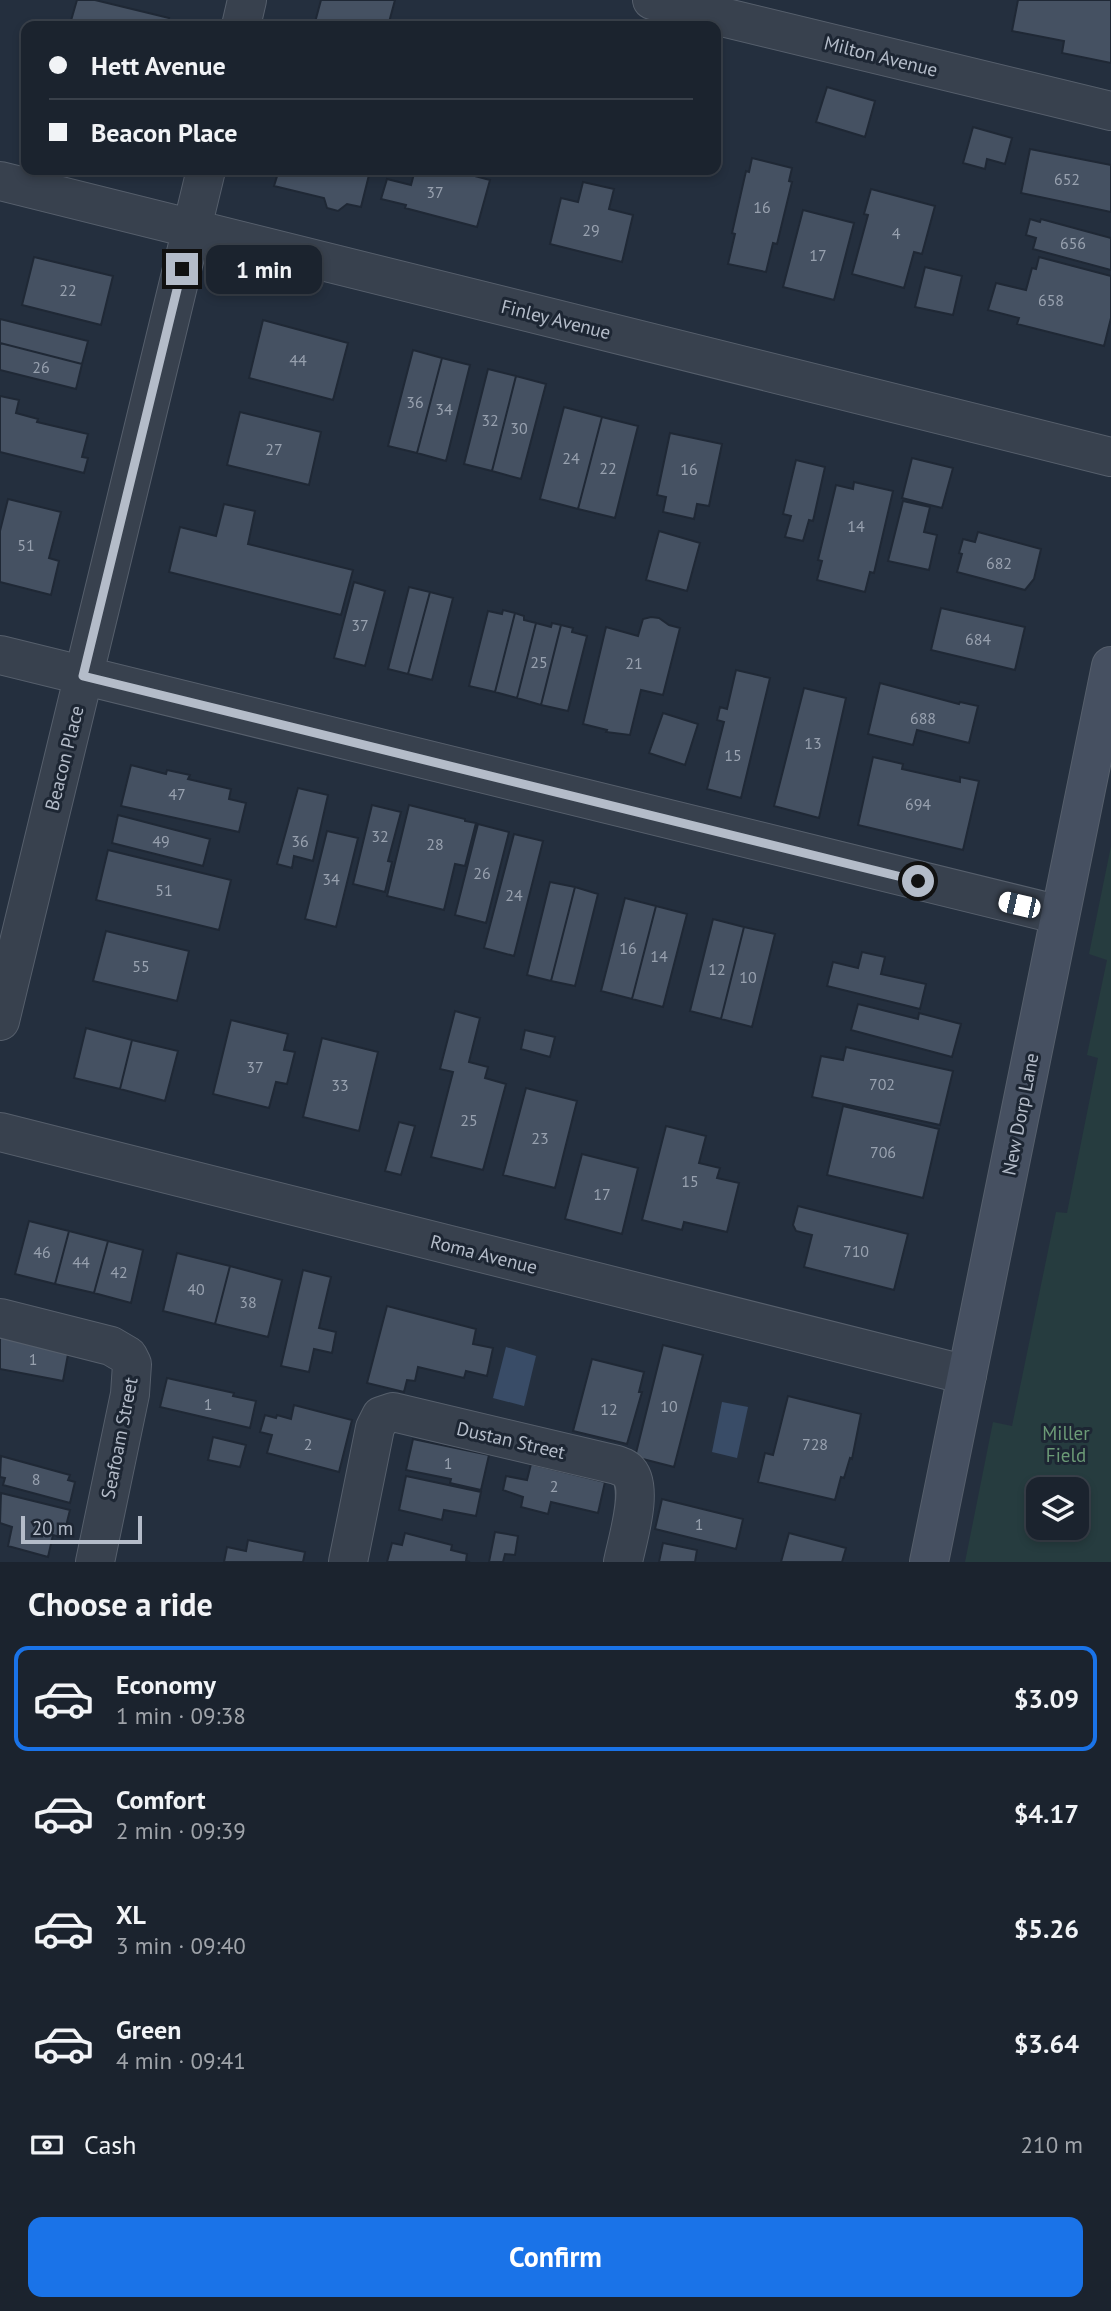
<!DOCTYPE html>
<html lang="en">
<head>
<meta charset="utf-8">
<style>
  body { margin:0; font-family:"PT Sans",sans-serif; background:#242b36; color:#f1f3f6; height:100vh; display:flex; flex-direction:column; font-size:26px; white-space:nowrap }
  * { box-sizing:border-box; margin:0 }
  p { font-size:23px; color:#a0a4aa }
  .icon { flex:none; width:38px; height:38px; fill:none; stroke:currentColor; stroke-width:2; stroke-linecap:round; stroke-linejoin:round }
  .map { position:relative; height:1562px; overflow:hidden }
  .details { display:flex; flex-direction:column; background:#1b232e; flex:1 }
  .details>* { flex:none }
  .hud { position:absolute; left:21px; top:21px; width:700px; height:154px; border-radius:14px; box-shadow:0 4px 10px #0003,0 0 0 2px #39404a; display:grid; align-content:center; height:154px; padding:0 28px; background:#1b232e }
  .buttons { position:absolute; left:1026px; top:1477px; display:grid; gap:14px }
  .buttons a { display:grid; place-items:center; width:63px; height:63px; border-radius:14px; background:#1b232e; box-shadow:0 4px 10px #0003,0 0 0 2px #39404a; font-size:35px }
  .scale { position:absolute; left:21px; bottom:18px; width:121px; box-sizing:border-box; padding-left:7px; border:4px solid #b4bcc9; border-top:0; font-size:19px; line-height:24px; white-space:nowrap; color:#b4bcc9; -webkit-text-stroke:5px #1d2633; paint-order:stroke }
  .end { position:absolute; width:32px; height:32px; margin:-16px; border:9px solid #b4bcc9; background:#111; box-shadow:0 0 0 4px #111 }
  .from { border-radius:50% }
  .bubble { position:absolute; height:49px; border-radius:14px; background:#1b232e; box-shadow:0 4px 10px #0003,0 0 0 2px #39404a; font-size:23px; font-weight:600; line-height:49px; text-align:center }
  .car { position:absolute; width:21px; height:42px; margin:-21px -10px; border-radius:9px; box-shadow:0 0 5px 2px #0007; background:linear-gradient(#fff 24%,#345 0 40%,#fff 0 76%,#345 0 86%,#fff 0) }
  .hud b { display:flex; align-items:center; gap:24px; height:66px; font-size:26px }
  .hud b+b { border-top:2px solid #39404a }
  .hud i { width:18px; height:18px; background:#f1f3f6 }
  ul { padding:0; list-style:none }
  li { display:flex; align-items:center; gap:21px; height:105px; margin:0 14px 10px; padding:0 14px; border:4px solid transparent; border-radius:14px }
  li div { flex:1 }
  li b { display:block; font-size:26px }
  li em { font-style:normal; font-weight:600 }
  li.active { border-color:#1a73e8 }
  li>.icon { width:63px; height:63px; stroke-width:1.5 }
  h2 { padding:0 28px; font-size:32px; line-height:84px }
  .pay { display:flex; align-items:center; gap:18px; height:77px; padding:0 28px; font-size:26px }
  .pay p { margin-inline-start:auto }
  .action { display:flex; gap:14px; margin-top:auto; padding:14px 28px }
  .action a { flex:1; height:80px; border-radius:14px; background:#1a73e8; color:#fff; font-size:28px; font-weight:600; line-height:80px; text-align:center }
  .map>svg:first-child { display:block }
  .green { fill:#263c3f; fill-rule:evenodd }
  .water { fill:#394c67 }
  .building { fill:#455162; stroke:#1f2835; stroke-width:2 }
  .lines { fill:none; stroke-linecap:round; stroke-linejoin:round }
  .street-casing { stroke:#565f6c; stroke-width:40 }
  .secondary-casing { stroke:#565f6c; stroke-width:40 }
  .street { stroke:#38414e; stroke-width:38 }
  .secondary { stroke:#465061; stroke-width:38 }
  .route { stroke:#b4bcc9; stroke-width:9 }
  .labels { text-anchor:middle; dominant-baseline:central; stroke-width:6; stroke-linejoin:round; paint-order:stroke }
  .number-label { font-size:16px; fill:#98a1af }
  .street-label { font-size:19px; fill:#b4bcc9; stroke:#1d2633 }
  .park-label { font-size:19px; fill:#6b9a76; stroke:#1d2633 }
</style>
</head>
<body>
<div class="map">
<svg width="1111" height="1562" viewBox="0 0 1111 1562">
  <rect width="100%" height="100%" fill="#242f3e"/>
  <path class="green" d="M1111,846V1562H965L993,1422L1012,1426L1056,1212L1067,1213L1098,1058L1087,1055L1107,960L1089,954ZM1038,1489H1076V1528H1038Z"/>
  <path class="water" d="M506,1347L536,1356L524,1406L493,1398Z
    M722,1402L748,1407L737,1458L712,1452Z"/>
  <path class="building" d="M77,0H95L169,18L167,26H81L70,24Z
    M321,0H395L388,26H314Z
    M1018,0H1111V63L1062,53L1064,41L1012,31Z
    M827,87L875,101L865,137L816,122Z
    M973,127L1012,138L1005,164L987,159L985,169L963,163Z
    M1030,149L1111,165V212L1021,193Z
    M752,158L792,168L789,181L792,182L777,244L773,243L766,272L728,264L735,234L732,233L746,171L749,172Z
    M279,170H374L372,175H369L361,207L347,204L338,211L327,208L324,198L274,186Z
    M415,170H452L490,180L477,227L405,208L406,205L381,199L387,179L411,185Z
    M583,182L614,189L609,209L633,215L622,262L550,244L561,198L578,202Z
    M871,189L935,206L922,254L914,252L904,288L852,274L868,215L864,214Z
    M803,210L854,223L834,300L783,287Z
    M1030,219L1040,222L1041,219L1111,238V270L1033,249L1036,238L1026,235Z
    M34,257L113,276L101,325L22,305Z
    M1039,257L1111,276V318L1104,346L1017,324L1019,318L988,310L996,283L1026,290L1032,268L1036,269Z
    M925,267L962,276L953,315L915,307Z
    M0,319L88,341L82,364L0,343Z
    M263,320L348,343L333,400L249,378Z
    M0,343L82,364L76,389L0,370Z
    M413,350L442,358L417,453L388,446Z
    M442,358L470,365L446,461L417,453Z
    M488,369L516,376L492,471L464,464Z
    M516,376L546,384L521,479L492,471Z
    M0,396L19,400L16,413L38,419L37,422L88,434L82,457L88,458L84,473L0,452Z
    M564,407L602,417L578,509L540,499Z
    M240,412L321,432L309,485L227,465Z
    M602,417L638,426L615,518L578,509Z
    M670,433L722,444L709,506L697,504L694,519L663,512L666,497L657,495Z
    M912,458L953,468L942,508L902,498Z
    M796,460L825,467L813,521L809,520L803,541L785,537L791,516L783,514Z
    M854,482L893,491L874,573L870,572L865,592L817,580L822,561L818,560L836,485L853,489Z
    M8,499L61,512L49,558L59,561L51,595L0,582V531Z
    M903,501L930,507L924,532L937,535L929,570L888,561Z
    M224,504L255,511L248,544L353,570L341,615L169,572L180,527L216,536Z
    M659,531L700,543L687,591L646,580Z
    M978,532L1041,549L1034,579L1025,590L957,572L962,554L959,553L963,539L975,542Z
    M354,582L385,591L365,666L334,658Z
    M409,587L430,592L408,674L388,669Z
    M430,592L453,598L432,680L408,674Z
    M941,608L1025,627L1015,670L931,650Z
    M503,610L515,613L495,692L469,686L488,611L502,614Z
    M515,613L524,616V620L536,623L517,698L495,692Z
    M651,617L659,618L669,625L680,628L663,695L641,690L630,735L606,732L607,730L583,724L606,627L638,636L643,619Z
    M536,623L551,627L552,623L561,625L541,705L517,698Z
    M561,625L573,628L572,632L587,636L568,711L541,705Z
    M736,670L770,678L741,798L707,789L724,722L717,720L720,707L727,709Z
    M880,683L959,704L960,702L978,706L969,743L917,730L913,745L868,734Z
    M804,688L846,698L819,818L774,806Z
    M663,713L698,724L685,765L649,753Z
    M873,757L903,764L902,769L960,782V777L979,781L963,850L858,825Z
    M131,765L166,774L167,770L190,775L188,779L231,789L229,799L246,803L239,832L121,806Z
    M298,788L328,795L313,861L294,856L292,868L277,864Z
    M372,805L401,812L388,861L392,862L385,892L353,884Z
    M409,805L465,819V821L476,823L465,866L455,864L444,910L387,896Z
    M118,815L210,839L203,866L112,843Z
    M478,824L509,832L486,923L455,915Z
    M327,831L358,838L336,927L305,919Z
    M514,834L543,841L514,956L484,948Z
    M108,850L231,880L219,930L96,900Z
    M550,882L575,887L551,981L527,975Z
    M575,887L598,894L575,986L551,981Z
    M625,898L656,906L632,999L601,991Z
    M656,906L687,914L663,1007L632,999Z
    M713,919L744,927L721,1019L690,1011Z
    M744,927L775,934L752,1027L721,1019Z
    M106,931L189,951L177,1001L93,981Z
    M862,952L885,957L881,974L926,984L920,1009L827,986L833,962L858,968Z
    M858,1004L918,1019L919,1013L961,1024L952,1057L851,1030Z
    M455,1011L480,1018L469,1062L488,1067L485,1078L506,1084L483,1170L431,1157L453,1072L440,1069Z
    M231,1020L288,1034L284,1050L295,1052L287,1084L276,1082L269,1108L213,1094Z
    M86,1028L132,1040L120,1089L74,1078Z
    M525,1030L555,1037L550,1057L521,1049Z
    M322,1038L378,1052L359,1131L303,1117Z
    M132,1040L178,1051L165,1101L120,1089Z
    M846,1047L953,1071L940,1125L812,1097L821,1056L843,1060Z
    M526,1088L577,1101L555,1188L503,1175Z
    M843,1106L939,1129L923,1198L827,1175Z
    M399,1122L415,1126L401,1175L385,1171Z
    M666,1126L706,1136L699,1163L720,1168L717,1178L739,1183L727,1232L684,1222L682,1230L642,1220Z
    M582,1154L638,1168L622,1234L565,1219Z
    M798,1206L908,1234L894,1290L804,1267L812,1235L796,1231L793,1225Z
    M29,1221L69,1231L55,1284L15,1274Z
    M69,1231L108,1241L94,1293L55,1284Z
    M108,1241L143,1250L131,1303L94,1293Z
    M177,1253L230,1266L215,1324L163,1311Z
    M230,1266L282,1280L268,1337L215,1324Z
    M303,1270L331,1277L319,1328L336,1332L332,1353L314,1349L309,1372L281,1366Z
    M387,1306L476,1329L473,1344L493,1348L487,1376L466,1371L464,1378L418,1367L415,1381L407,1380L404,1392L367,1383Z
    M0,1336L69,1349L63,1381L0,1369Z
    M663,1345L703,1355L674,1467L635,1457Z
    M592,1359L644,1372L639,1392H642L627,1444L573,1431Z
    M167,1378L234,1393L233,1396L256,1401L250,1428L160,1407Z
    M788,1396L861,1414L852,1459L850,1458L844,1478L841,1477L835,1500L758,1482L765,1453L773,1455Z
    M294,1405L352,1420L339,1472L267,1453L272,1435L260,1432L265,1415L276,1418L277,1415L291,1419Z
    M213,1437L246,1445L240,1467L208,1460Z
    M413,1439L489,1455L481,1490L450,1483L451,1479L406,1470Z
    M1,1456L70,1475L68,1480L75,1482L70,1503L3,1485L5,1478L0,1477Z
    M531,1464L605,1482L598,1513L551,1502L548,1514L521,1507L523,1497L503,1490L506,1476L527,1480Z
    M406,1476L481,1492L476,1516L444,1510L442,1520L399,1510Z
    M1,1493L70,1510L63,1538L53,1535L48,1557L8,1546L12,1527L0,1523Z
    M662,1499L743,1519L736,1549L655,1529Z
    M495,1532L518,1536L515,1555L505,1554L503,1562H489Z
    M405,1533L452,1545L451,1550L467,1554L466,1561L470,1562H387L392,1543L402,1545Z
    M789,1533L846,1548L842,1562H781Z
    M248,1540L305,1552L303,1562H224L227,1547L246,1551Z
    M663,1543L697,1550L695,1562H659Z"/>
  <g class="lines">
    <defs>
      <path id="street" d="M652,0L1111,111
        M241,26L247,0
        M0,181L1111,457
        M0,655L1060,915
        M0,1021L206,170
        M0,1132L967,1375
        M0,1318L111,1346L128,1356L132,1364L130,1394L95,1562
        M348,1562L375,1428L381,1416L393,1412L617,1465C621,1467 624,1467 627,1470C645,1486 627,1541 623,1562"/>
      <path id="secondary" d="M929,1562L1111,666"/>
    </defs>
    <use href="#street" class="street-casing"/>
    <use href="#secondary" class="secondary-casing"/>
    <use href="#street" class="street"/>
    <use href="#secondary" class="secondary"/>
  </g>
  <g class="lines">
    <path class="route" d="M182,269L83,676L918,881"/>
  </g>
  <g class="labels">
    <g class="number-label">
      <text x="1067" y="179">652</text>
      <text x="435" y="192">37</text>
      <text x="762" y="207">16</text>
      <text x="591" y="230">29</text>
      <text x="896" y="233">4</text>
      <text x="1073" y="243">656</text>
      <text x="818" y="255">17</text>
      <text x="68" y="290">22</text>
      <text x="1051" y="300">658</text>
      <text x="298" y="360">44</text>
      <text x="41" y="367">26</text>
      <text x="415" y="402">36</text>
      <text x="444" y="409">34</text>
      <text x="490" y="420">32</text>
      <text x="519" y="428">30</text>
      <text x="274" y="449">27</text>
      <text x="571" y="458">24</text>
      <text x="608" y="468">22</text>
      <text x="689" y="469">16</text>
      <text x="856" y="526">14</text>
      <text x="26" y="545">51</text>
      <text x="999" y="563">682</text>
      <text x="360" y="625">37</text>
      <text x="978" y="639">684</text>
      <text x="539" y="662">25</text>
      <text x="634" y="663">21</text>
      <text x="923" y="718">688</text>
      <text x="813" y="743">13</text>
      <text x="733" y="755">15</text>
      <text x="177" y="794">47</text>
      <text x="918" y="804">694</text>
      <text x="380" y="836">32</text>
      <text x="161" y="841">49</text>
      <text x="300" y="841">36</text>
      <text x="435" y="844">28</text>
      <text x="482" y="873">26</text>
      <text x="331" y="879">34</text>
      <text x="164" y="890">51</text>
      <text x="514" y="895">24</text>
      <text x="628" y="948">16</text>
      <text x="659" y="956">14</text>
      <text x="141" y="966">55</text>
      <text x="717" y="969">12</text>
      <text x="748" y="977">10</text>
      <text x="255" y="1067">37</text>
      <text x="882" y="1084">702</text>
      <text x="340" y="1085">33</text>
      <text x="469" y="1120">25</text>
      <text x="540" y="1138">23</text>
      <text x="883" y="1152">706</text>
      <text x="690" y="1181">15</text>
      <text x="602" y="1194">17</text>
      <text x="856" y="1251">710</text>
      <text x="42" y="1252">46</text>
      <text x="81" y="1262">44</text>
      <text x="119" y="1272">42</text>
      <text x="196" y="1289">40</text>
      <text x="248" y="1302">38</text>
      <text x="33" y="1359">1</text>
      <text x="208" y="1404">1</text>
      <text x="669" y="1406">10</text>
      <text x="609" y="1409">12</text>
      <text x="308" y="1444">2</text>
      <text x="815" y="1444">728</text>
      <text x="448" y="1463">1</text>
      <text x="36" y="1479">8</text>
      <text x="554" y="1486">2</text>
      <text x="699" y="1524">1</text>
    </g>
    <g class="street-label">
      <text transform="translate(881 56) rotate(14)">Milton Avenue</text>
      <text transform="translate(556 319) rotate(14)">Finley Avenue</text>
      <text transform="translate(64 758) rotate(-76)">Beacon Place</text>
      <text transform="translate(1020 1114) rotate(-79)">New Dorp Lane</text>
      <text transform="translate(484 1254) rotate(14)">Roma Avenue</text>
      <text transform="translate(119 1438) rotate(-79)">Seafoam Street</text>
      <text transform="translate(511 1440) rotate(13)">Dustan Street</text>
    </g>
    <g class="park-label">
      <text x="1066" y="1433">Miller<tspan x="1066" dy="22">Field</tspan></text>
    </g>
  </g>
</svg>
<div class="buttons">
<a><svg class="icon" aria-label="layers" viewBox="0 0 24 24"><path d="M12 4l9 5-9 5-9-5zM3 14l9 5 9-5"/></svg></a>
</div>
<div class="scale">20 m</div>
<i class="end from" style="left:918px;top:881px"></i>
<i class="end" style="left:182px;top:269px"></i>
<div class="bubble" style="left:206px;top:245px;width:116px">1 min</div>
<i class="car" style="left:1019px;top:905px;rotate:283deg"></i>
<div class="hud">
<b><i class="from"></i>Hett Avenue</b>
<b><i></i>Beacon Place</b>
</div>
</div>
<section class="details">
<h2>Choose a ride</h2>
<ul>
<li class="active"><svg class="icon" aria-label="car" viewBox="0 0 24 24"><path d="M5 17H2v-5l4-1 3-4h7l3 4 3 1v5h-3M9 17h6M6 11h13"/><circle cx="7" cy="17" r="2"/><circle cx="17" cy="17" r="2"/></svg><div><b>Economy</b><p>1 min · 09:38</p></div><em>$3.09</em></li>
<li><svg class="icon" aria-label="car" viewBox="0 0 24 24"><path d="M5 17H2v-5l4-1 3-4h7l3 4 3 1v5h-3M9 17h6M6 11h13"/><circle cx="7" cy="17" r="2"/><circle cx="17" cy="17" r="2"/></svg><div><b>Comfort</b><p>2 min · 09:39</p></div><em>$4.17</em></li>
<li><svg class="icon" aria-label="car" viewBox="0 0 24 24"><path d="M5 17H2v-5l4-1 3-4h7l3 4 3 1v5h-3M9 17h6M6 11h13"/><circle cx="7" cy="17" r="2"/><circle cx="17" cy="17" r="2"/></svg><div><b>XL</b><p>3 min · 09:40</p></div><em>$5.26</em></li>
<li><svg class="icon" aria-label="car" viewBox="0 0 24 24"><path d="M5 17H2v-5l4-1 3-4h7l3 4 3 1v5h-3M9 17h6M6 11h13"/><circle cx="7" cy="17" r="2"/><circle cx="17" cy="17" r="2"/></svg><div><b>Green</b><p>4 min · 09:41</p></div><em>$3.64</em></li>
</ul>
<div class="pay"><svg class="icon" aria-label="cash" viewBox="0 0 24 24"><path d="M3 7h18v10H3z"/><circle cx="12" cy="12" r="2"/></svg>Cash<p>210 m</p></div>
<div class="action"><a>Confirm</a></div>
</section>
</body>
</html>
